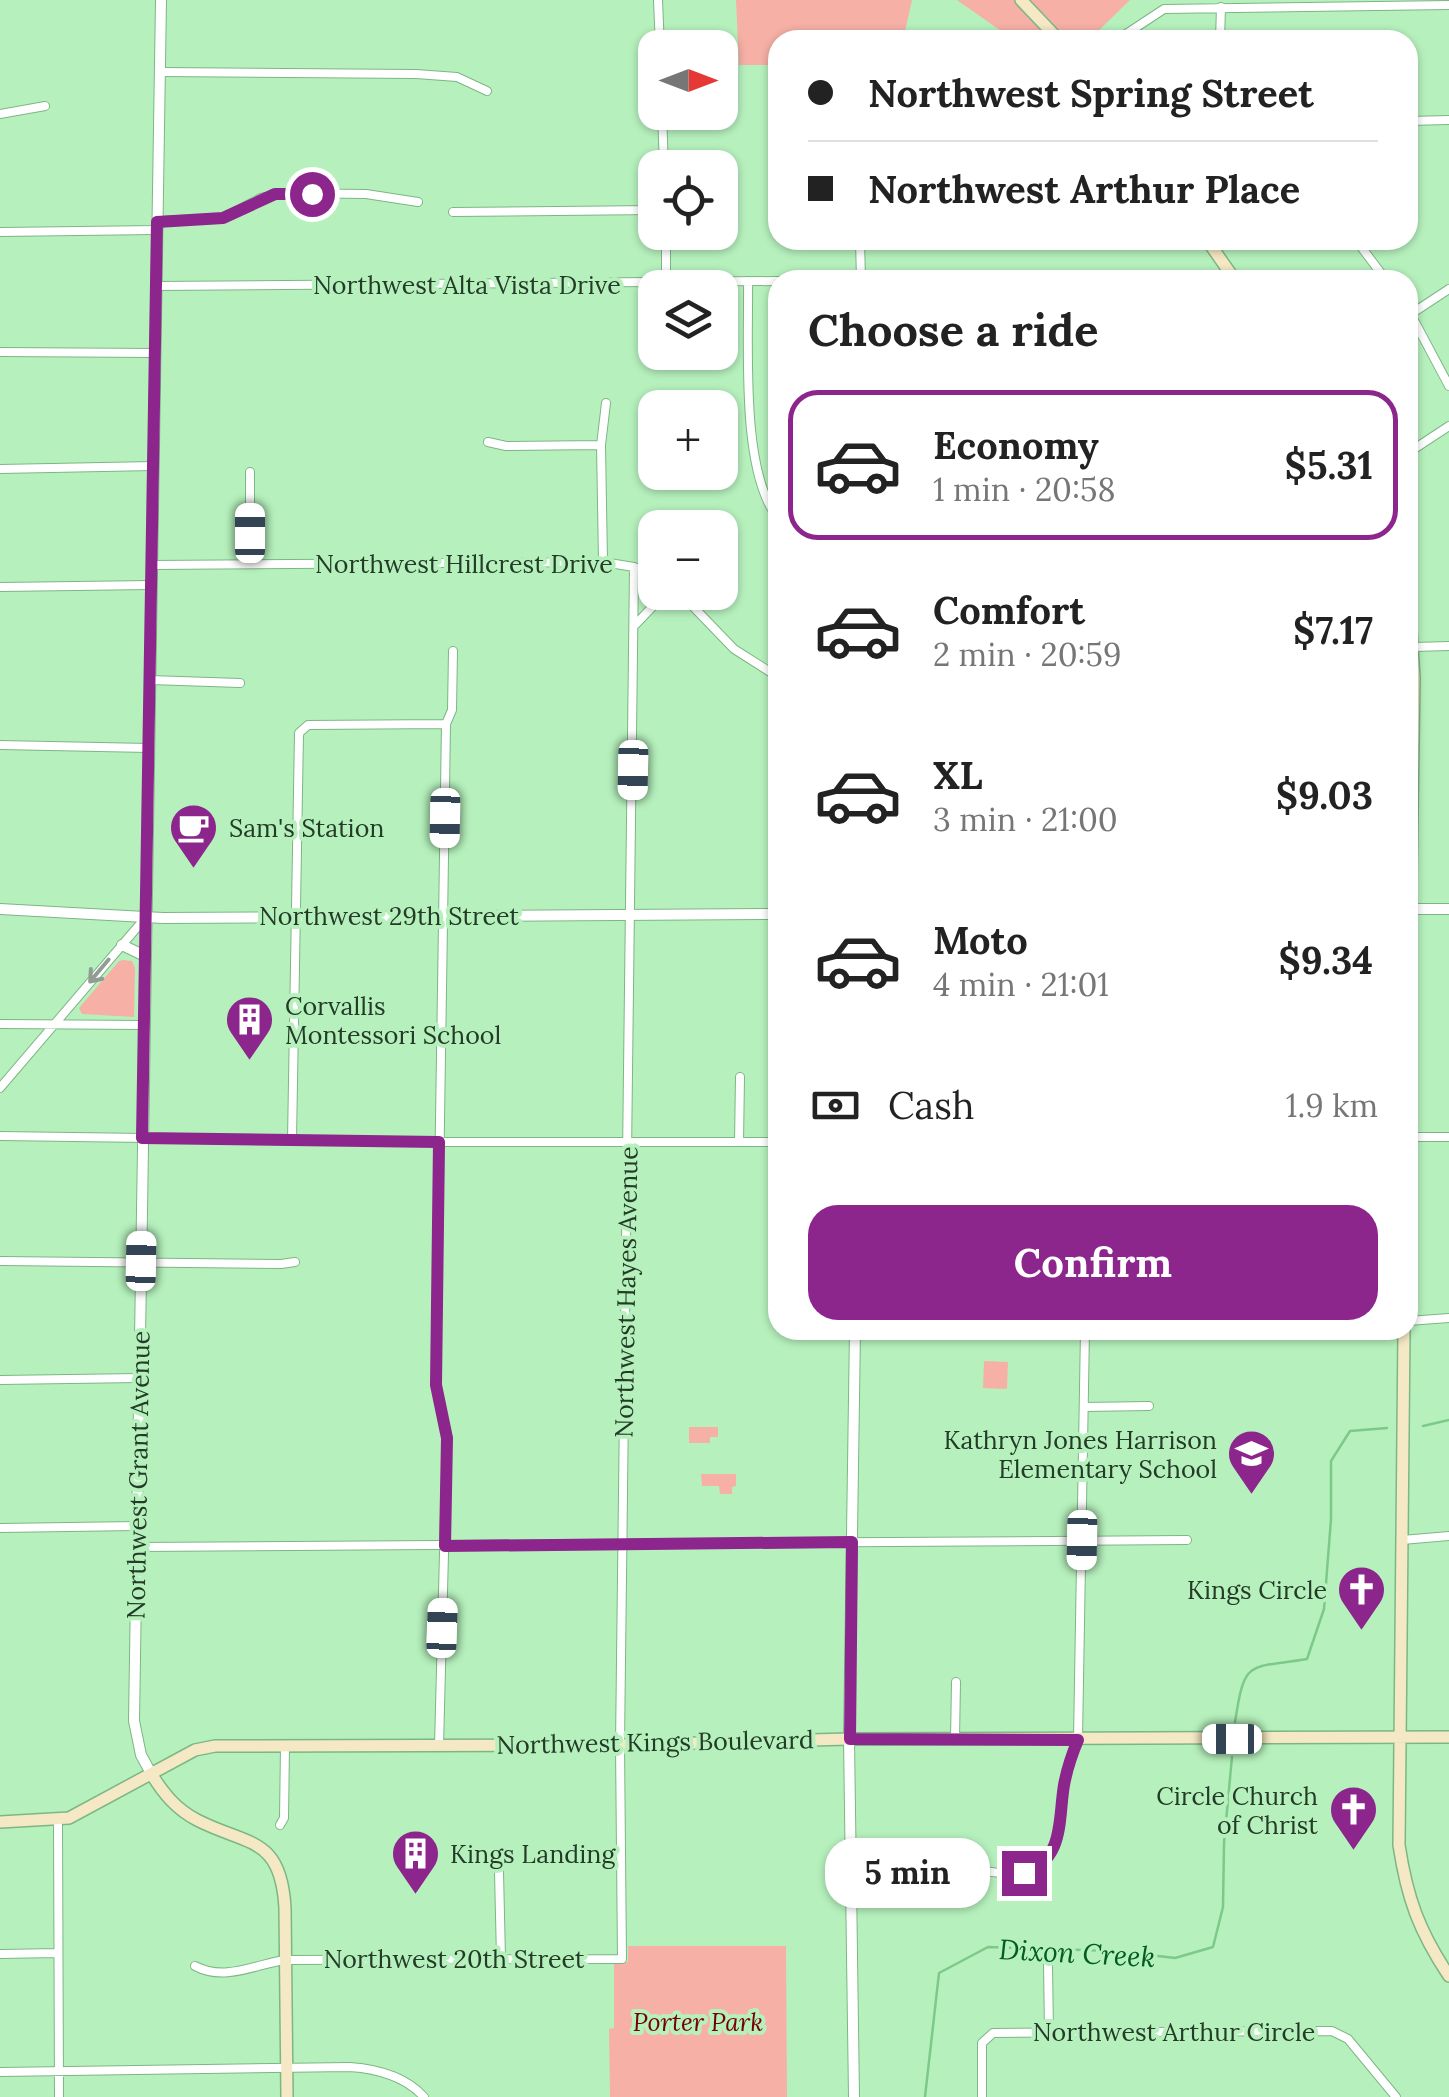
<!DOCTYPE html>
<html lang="en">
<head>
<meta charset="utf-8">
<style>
  body { margin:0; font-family:Lora,serif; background:#f2f2f2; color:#222; height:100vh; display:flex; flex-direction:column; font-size:38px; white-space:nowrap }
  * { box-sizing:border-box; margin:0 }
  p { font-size:32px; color:#767676 }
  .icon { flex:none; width:55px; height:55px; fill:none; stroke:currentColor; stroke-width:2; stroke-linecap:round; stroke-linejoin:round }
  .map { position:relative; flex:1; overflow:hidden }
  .panel { position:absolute; left:768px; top:270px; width:650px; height:1070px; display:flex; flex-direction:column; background:#fff; border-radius:30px; box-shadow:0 2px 8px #0004 }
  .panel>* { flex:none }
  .banner { position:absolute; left:768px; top:30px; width:650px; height:220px; border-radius:30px; box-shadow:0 2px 8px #0004; display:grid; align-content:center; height:220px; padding:0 40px; background:#fff }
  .needle { width:65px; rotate:90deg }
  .fabs { position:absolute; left:638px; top:30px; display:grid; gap:20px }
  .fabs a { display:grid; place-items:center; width:100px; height:100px; border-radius:20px; background:#fff; box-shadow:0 2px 8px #0004; font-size:50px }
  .end { position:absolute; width:45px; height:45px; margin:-22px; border:12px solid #8c258c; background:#fff; box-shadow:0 0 0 5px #fff }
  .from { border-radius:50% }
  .bubble { position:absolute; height:70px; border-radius:30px; background:#fff; box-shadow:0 2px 8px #0004; font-size:32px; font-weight:700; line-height:70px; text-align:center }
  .car { position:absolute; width:30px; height:60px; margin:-30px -15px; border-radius:12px; box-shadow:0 0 8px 2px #0007; background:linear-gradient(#fff 24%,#345 0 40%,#fff 0 76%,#345 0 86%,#fff 0) }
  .banner b { display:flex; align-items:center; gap:35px; height:95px; font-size:38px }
  .banner b+b { border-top:2px solid #e0e0e0 }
  .banner i { width:25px; height:25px; background:#222 }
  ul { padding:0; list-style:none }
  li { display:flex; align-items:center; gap:30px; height:150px; margin:0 20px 15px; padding:0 20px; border:5px solid transparent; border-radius:30px }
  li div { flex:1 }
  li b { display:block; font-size:38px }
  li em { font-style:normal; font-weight:700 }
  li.current { border-color:#8c258c }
  li>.icon { width:90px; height:90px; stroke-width:1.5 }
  h2 { padding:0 40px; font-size:45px; line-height:120px }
  .pay { display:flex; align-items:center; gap:25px; height:110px; padding:0 40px; font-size:38px }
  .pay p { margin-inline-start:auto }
  .button { display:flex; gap:20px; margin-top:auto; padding:20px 40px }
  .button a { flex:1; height:115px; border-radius:30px; background:#8c258c; color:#fff; font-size:40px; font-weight:700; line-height:115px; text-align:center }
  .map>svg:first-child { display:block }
  .green { fill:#f6b0a6 }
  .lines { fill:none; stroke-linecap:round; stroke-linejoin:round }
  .stream { stroke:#7dc989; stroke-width:2.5 }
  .minor-casing { stroke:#7db685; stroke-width:10 }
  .tertiary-casing { stroke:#7db685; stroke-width:12 }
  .secondary-casing { stroke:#7db685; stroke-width:14 }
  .minor { stroke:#fff; stroke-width:8 }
  .tertiary { stroke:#fff; stroke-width:10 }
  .secondary { stroke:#f5e8c4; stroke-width:11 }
  .oneway { stroke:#919d93 }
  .route { stroke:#8c258c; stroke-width:12 }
  .labels { text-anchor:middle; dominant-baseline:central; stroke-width:8; stroke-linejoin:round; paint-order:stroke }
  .street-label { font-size:25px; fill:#233b27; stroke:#b6f1bd }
  .poi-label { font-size:25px; fill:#233b27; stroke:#b6f1bd; text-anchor:start }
  .park-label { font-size:25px; font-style:italic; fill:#770002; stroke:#b6f1bd }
  .water-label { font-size:28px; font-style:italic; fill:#035c23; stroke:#b6f1bd }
</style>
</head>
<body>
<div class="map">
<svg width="1449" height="2097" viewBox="0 0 1449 2097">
  <rect width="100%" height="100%" fill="#b6f1bd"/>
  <path class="green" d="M736,0H912L903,40H778L777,65H739Z
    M957,0H1130L1089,40H1014Z
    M124,960L132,961L135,968L134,1017L82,1014L79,1008L119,961Z
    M984,1361L1008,1362L1007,1389L983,1388Z
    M689,1427H718V1437H710V1443H689Z
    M701,1474H736V1486L732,1487V1494H720L719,1486H702Z
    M628,1946H786L787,2097H610L609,2029L614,2028V1963L628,1962Z"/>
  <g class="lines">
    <path class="stream" d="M1423,1426L1449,1420
      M1235,1722C1245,1658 1247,1669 1307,1659L1324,1609L1331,1519V1461L1350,1431L1387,1428
      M925,2097L939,1973L988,1947L1115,1951L1175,1958L1213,1947L1223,1907L1224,1843L1232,1757"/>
    <defs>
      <path id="minor" d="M658,0L660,48
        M1117,40L1164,9L1449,5
        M1220,40L1221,7
        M160,72L416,74L457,77L487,91
        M662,112L664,168
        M0,114L45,106
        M1408,121L1449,120
        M453,212L655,210
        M157,221L223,218L261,198L285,193L366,194L418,202
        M0,232L157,230
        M666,232V285
        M860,240L861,280
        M1356,240L1386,280
        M859,280H979
        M748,281C749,343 740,472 778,518
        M157,286L778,281
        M1408,309L1449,386
        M1411,314L1449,289
        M0,352L155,353
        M488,442L506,446L601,445
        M1408,453L1449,426
        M0,469L154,466
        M250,472V563
        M603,562L601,445L606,403
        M151,565L603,562L634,567L655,575
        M0,587L151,585
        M679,592L734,649L778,677
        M635,625L657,602L683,596
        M1414,647L1449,646
        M150,680L240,683
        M0,745L149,748
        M0,1024L144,1025
        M0,1088L146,917
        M0,1136L439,1142H778
        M1408,1137H1449
        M292,1140L299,733L308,725L446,724
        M739,1142L740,1077
        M0,1261L281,1264L295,1262
        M1408,1321L1449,1318
        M0,1380L139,1378
        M1084,1407L1149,1406
        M0,1528L137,1526
        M1402,1540L1449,1536
        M136,1547L1187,1540
        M955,1739L956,1682
        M439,1746L447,1438L436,1385L446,724L452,710L453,651
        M58,1821L59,2097
        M280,1825L284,1818L285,1746
        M983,1871C996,1872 1011,1876 1023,1873C1065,1864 1059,1819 1064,1786C1067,1770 1072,1755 1078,1739L1085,1330
        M499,1872L501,1959
        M0,1954L58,1953
        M1048,1964L1049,2032
        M195,1966C225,1982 256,1964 285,1960L622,1959L620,1745L634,567
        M0,2072L350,2067C378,2069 405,2076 424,2097
        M982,2097V2043L993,2033L1332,2031L1348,2039L1396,2097"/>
      <path id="tertiary" d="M0,909L163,918L778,914
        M1408,909H1449
        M122,945L145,956
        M152,1775L141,1755L134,1721L161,0
        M854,2097L849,1739L855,1330"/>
      <path id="secondary" d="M1021,0L1059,40
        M1207,240L1235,280
        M1408,585L1414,678L1408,1079
        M1404,1330L1399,1845C1407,1898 1419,1931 1449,1976
        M152,1775C164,1794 176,1809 197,1820C248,1846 281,1836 285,1908L287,2097
        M0,1822L69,1818L195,1750L215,1746L620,1745L849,1739L1449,1737"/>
    </defs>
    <use href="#minor" class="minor-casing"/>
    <use href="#tertiary" class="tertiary-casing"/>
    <use href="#secondary" class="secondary-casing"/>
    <use href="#minor" class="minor"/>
    <use href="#tertiary" class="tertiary"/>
    <use href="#secondary" class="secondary"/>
  </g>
  <defs><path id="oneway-shaft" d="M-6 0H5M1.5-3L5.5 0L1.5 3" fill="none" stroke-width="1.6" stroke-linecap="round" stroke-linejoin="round" transform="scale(2.5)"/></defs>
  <use class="oneway" href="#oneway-shaft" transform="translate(99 971) rotate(130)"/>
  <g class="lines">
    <path class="route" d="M312,194H275L223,218L157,222L142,1138L439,1142L436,1385L447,1438L445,1546L852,1542L850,1739L1078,1740C1072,1754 1067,1769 1064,1785C1058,1821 1065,1858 1024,1873"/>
  </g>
  <defs>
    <symbol id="cafe-pin" viewBox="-11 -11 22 30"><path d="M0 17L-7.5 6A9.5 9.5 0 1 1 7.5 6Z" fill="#8c258c" stroke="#b6f1bd"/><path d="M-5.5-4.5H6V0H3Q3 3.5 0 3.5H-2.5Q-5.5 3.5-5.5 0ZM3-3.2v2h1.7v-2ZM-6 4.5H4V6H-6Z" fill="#fff"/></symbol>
    <symbol id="building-pin" viewBox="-11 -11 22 30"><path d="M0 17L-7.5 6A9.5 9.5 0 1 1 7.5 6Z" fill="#8c258c" stroke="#b6f1bd"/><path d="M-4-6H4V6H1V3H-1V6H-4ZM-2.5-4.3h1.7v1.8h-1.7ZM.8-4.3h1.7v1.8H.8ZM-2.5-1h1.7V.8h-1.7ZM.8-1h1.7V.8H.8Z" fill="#fff"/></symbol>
    <symbol id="school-pin" viewBox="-11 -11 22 30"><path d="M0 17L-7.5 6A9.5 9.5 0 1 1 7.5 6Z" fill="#8c258c" stroke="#b6f1bd"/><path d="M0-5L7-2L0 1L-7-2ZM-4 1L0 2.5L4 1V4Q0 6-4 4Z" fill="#fff"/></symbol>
    <symbol id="church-pin" viewBox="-11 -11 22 30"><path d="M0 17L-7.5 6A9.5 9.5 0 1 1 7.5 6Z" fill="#8c258c" stroke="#b6f1bd"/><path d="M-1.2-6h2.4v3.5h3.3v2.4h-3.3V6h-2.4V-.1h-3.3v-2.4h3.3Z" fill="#fff"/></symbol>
  </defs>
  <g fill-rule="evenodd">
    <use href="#cafe-pin" x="166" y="800" width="55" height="75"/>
    <use href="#building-pin" x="222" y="992" width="55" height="75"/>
    <use href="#school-pin" x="1224" y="1426" width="55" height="75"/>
    <use href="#church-pin" x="1334" y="1562" width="55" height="75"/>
    <use href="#church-pin" x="1326" y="1782" width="55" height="75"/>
    <use href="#building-pin" x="388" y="1826" width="55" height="75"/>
  </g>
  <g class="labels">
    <g class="street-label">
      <text x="467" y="285">Northwest Alta Vista Drive</text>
      <text x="464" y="564">Northwest Hillcrest Drive</text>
      <text x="389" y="916">Northwest 29th Street</text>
      <text transform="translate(626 1292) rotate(-89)">Northwest Hayes Avenue</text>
      <text transform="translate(138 1475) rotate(-89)">Northwest Grant Avenue</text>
      <text transform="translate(655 1742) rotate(-1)">Northwest Kings Boulevard</text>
      <text x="454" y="1959">Northwest 20th Street</text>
      <text x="1174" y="2032">Northwest Arthur Circle</text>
    </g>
    <g class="poi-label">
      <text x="229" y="828">Sam's Station</text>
      <text x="285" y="1006">Corvallis<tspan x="285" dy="29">Montessori School</tspan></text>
      <text x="1217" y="1440" text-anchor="end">Kathryn Jones Harrison<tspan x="1217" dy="29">Elementary School</tspan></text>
      <text x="1327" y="1590" text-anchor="end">Kings Circle</text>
      <text x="1318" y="1796" text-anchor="end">Circle Church<tspan x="1318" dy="29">of Christ</tspan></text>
      <text x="450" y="1854">Kings Landing</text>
    </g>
    <g class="park-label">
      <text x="698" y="2022">Porter Park</text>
    </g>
    <g class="water-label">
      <text transform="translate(1077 1953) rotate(3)">Dixon Creek</text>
    </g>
  </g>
</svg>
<div class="fabs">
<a><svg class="needle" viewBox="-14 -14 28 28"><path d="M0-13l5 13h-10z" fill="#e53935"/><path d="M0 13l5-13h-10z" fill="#767676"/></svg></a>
<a><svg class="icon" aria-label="locate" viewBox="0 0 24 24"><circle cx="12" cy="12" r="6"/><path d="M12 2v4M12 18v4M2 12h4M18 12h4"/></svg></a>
<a><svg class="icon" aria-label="layers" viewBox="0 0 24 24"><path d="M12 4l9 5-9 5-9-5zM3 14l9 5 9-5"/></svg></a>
<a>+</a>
<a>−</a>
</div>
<i class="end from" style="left:312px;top:194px"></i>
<i class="end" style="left:1024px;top:1873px"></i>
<div class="bubble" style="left:825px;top:1838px;width:165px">5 min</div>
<i class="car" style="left:250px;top:533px;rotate:0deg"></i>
<i class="car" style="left:633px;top:770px;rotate:181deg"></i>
<i class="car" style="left:445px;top:818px;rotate:181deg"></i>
<i class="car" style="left:141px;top:1261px;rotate:1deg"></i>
<i class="car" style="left:1082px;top:1540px;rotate:181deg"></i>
<i class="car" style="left:442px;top:1628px;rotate:2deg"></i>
<i class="car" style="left:1232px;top:1739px;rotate:270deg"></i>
<div class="banner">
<b><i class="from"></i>Northwest Spring Street</b>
<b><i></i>Northwest Arthur Place</b>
</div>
<section class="panel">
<h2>Choose a ride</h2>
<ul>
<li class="current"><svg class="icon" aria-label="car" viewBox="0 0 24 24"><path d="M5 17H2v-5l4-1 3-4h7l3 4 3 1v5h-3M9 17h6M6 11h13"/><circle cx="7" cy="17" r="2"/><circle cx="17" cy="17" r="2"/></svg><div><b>Economy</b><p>1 min · 20:58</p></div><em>$5.31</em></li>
<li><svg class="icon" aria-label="car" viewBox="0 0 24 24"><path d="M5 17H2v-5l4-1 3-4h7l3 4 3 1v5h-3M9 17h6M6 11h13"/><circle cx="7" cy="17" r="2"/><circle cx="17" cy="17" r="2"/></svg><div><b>Comfort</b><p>2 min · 20:59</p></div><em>$7.17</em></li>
<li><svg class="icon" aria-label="car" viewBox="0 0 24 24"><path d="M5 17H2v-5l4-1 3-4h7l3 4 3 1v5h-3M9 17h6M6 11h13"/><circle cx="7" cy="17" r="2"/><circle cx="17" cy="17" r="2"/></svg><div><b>XL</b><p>3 min · 21:00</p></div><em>$9.03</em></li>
<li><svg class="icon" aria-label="car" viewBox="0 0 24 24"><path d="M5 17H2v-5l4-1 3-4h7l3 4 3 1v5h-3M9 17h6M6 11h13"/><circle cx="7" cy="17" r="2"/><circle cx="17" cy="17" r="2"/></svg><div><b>Moto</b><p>4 min · 21:01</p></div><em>$9.34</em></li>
</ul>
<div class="pay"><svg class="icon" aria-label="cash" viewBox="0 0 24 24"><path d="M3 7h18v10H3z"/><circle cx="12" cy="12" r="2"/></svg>Cash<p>1.9 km</p></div>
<div class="button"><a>Confirm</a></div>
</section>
</div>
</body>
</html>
